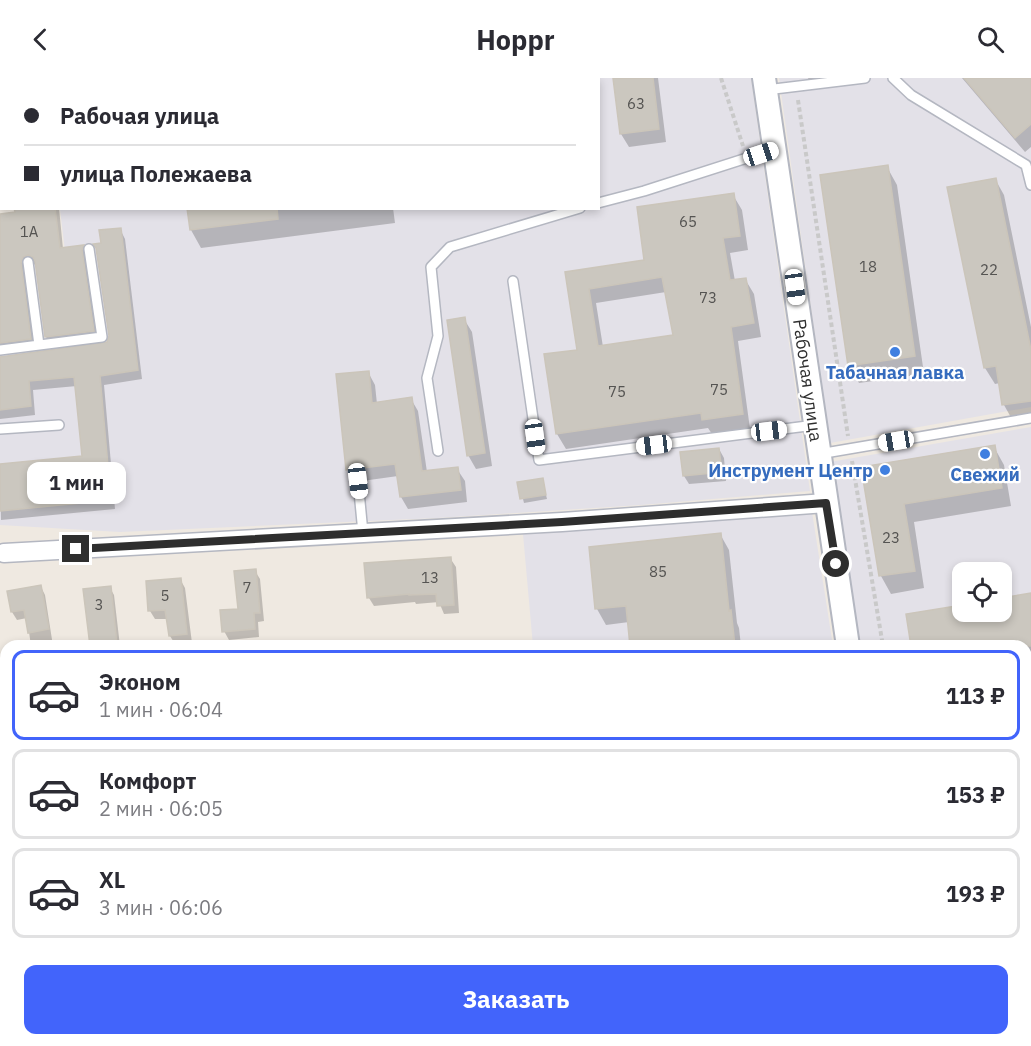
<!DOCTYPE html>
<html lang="ru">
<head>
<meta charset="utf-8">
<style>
  body { margin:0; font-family:"IBM Plex Sans",sans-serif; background:#f2f2f3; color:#2b2b33; height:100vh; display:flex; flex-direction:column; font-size:22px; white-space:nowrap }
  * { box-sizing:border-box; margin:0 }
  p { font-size:20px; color:#7c7c81 }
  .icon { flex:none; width:33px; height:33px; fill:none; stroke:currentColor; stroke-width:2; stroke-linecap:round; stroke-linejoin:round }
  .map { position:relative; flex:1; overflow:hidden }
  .details { position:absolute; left:0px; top:562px; width:1032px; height:406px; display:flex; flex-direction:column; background:#fff; border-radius:18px 18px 0 0; box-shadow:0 3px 9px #0003 }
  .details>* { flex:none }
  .guide { position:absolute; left:0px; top:0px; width:600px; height:132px; box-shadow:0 3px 9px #0003; display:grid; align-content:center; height:132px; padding:0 24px; background:#fff }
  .tools { position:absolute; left:952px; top:484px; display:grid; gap:12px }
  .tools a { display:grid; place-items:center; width:60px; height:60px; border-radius:12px; background:#fff; box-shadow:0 3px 9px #0003; font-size:30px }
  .end { position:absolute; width:27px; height:27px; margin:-14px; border:8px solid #2e2e2e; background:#fff; box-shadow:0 0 0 3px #fff }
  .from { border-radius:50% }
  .bubble { position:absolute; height:42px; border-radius:12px; background:#fff; box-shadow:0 3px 9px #0003; font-size:20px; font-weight:700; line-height:42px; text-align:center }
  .car { position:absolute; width:18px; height:36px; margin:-18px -9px; border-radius:8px; box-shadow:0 0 4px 2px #0007; background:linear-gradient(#fff 24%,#345 0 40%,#fff 0 76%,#345 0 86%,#fff 0) }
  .guide b { display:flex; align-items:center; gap:21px; height:57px; font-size:22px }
  .guide b+b { border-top:2px solid #e1e1e2 }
  .guide i { width:15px; height:15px; background:#2b2b33 }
  ul { padding:10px 0 0; list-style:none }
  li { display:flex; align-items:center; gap:18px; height:90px; margin:0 12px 9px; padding:0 12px; border:3px solid #e1e1e2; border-radius:12px }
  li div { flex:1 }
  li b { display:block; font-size:22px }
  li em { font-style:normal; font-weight:700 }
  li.active { border-color:#4264fb }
  li>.icon { width:54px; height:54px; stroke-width:1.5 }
  .primary-button { display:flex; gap:12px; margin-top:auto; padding:12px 24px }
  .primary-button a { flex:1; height:69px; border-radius:12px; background:#4264fb; color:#fff; font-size:24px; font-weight:700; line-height:69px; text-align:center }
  header { display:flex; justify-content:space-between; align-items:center; height:78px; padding:0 24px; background:#fff; font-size:27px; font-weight:700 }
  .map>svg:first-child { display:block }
  .industrial { fill:#e3e1e8; fill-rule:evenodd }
  .shadow { fill:#0003; fill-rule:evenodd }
  .building { fill:#cbc7bf; stroke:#cbc5ba; stroke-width:1.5; fill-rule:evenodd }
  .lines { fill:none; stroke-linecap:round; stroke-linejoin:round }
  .service-casing { stroke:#b4b7c1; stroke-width:12 }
  .minor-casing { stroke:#b4b7c1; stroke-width:21 }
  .tertiary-casing { stroke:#b4b7c1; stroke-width:26 }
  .path { stroke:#c9c9c9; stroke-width:4; stroke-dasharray:4.5 3; stroke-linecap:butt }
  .service { stroke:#fff; stroke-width:9 }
  .minor { stroke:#fff; stroke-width:18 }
  .tertiary { stroke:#fff; stroke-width:22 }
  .route { stroke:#2e2e2e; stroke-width:8 }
  .shop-dot { fill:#3f7fe0; stroke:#fff; stroke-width:2 }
  .labels { text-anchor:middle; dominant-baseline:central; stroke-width:4.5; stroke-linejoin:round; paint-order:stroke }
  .number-label { font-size:15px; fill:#555452 }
  .shop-label { font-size:18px; font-weight:bold; fill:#366cbe; stroke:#fff }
  .street-label { font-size:18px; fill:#2e2e2e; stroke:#fff }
</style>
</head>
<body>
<header><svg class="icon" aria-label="back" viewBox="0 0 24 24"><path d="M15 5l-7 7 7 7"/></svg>Hoppr<svg class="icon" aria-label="search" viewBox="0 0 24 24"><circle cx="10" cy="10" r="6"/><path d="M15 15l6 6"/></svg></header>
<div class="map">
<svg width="1031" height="968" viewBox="0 0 1031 968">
  <rect width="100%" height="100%" fill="#efe9e1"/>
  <path class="industrial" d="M46,0H751L810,413L641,427L437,440L120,454L0,447V182L65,173L60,131L598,130V2Z
    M779,0H1031V329L830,365Z
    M1031,349V968H925V963H1026V568H858L830,384ZM963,495H1002V534H963Z
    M812,434L833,568H533L523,456Z
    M132,963H894L895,968H133Z"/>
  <path class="shadow" d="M2,0H73V2H2Z
    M118,0H191V2H118Z
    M252,0H359L360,2H252Z
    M392,0H426L427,2H392Z
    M478,0H522V2H479Z
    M614,0H658L666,64L629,69L621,56Z
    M808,0H828L810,4Z
    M962,0H1031V69L1025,74Z
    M887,89L897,107L924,296L859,305L849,287Z
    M995,101L1004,117L1031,249V340L1013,343L1004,327L1000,305L995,306L985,290L949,111Z
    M733,117L742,132L748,172L730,175L735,203L745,201L754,216L761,259L738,263L750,351L712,356L708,350L566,371L557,356L546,277L579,273L567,195L646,184ZM666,214L674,259L603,269L596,225Z
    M16,130H59L63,171L83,168L88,177L99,262L52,268L46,259L37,187L32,186L36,270L4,274L0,279V137L16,135Z
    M188,130H393L395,145L201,170L191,152Z
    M120,151L125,161L142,301L104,307L115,431L1,442L0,387L84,379L77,308L33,312L35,337L0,341V280L108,265L110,258L103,166Z
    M464,241L472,254L492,388L476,391L468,377Z
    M368,294L375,307L377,326L411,321L418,333L427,394L457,391L465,403L467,424L408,431L401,419L398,398L355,404L348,391Z
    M994,369L1004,387L1011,428L914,444L924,510L891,516L881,498L863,390Z
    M719,371L724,380L726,403L689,406L684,398Z
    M542,401L547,421L524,425L519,405Z
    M720,456L729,472L737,545L739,550L741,568H631L629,544L606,547L597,531Z
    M450,480L456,489L459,535L444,536L439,524L416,526L415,524L374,528L369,520Z
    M255,493L260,501L264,543L258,544L259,559L229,562L224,553L239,532Z
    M180,501L185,510L192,565L175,566L170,558L168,541H155L150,533Z
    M41,509L45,517L53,568H31L27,540L17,542L12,534L9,514Z
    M110,510L114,517L120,568H91L85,512Z
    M1031,517V613L1026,614V568H913L908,537L963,528V534H1002V522Z
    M1031,668V698H1028L1030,711H1026V669Z
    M1031,776V968H962L961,963H1026V777Z
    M143,963H206V968H143Z
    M463,963H511L512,968H464Z
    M615,963H711L712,968H615Z
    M819,963H858L859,968H820Z
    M395,964L397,968H358V965Z"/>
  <path class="building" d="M613,0H653L659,51L620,56Z
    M964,0H1031V46L1015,60Z
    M888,87L915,278L848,288L820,97Z
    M996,100L1031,272V323L1002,327L996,288L984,290L947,109Z
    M734,115L740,158L723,160L730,202L746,200L754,245L731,249L743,336L702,342L701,335L556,356L544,276L577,272L565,194L644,182L637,129ZM662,199L673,257L598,268L589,211Z
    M14,130H55L60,170L84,167L82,172L94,253L45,259L35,183L33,179L28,177L23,179L21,185L31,261L0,265V136L15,134Z
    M187,130H277L278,141L190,152Z
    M121,150L138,292L100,298L111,422L0,433V386L82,378L74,299L29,303L31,328L0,332V279L107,264L109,258L96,170L93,166L101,165L99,152Z
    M465,239L485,375L467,378L447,242Z
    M369,293L372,325L412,319L422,393L458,389L461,412L400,419L395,386L346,392L336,296Z
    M995,367L1002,410L904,426L915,493L879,498L861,389Z
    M719,370L722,394L683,398L680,374Z
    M543,400L546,417L520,421L517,404Z
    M721,455L729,533L731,532L735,568H630L626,528L595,531L589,469Z
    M451,479L454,527L437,528L436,516L409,517V516L367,520L364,485Z
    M256,491L260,535H254L255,551L222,554L220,532L238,531L234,493Z
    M181,500L187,556L169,558L165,532L148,533L146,503Z
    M41,507L49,551L28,555L24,532L11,534L7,513Z
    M111,508L117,567L90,568L83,511Z
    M1031,515V568H911L906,536L963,527V534H1002V520Z"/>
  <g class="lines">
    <defs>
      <path id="service" d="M95,0V2
        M218,0V2
        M539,0V2
        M893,0L911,17L1026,87L1031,107
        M766,12L865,0
        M598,125L644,113L775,71
        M28,184L39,267
        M513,203L539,382L815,347
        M0,272L102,259L89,171
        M0,351L59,347
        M438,373L427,300L438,258L431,189L450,169L580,130
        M819,376L1031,340
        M358,403L363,455
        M1026,760H1031
        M596,968L597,963
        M742,968L749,963"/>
      <path id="minor" d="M4,475L562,444L826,425"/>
      <path id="tertiary" d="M764,0L848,568
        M913,963L914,968"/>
    </defs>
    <use href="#service" class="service-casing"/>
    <use href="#minor" class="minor-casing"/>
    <use href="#tertiary" class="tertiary-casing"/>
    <path class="path" d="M721,0L743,68
      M798,22L848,358
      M852,383L883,568
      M947,963V968"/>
    <use href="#service" class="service"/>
    <use href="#minor" class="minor"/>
    <use href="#tertiary" class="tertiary"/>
  </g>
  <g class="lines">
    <path class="route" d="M76,471L562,444L826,425L836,486"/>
  </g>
  <g class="shop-dot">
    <circle cx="895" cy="274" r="6"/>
    <circle cx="985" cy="376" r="6"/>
    <circle cx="885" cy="392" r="6"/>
  </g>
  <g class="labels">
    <g class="number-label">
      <text x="636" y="25">63</text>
      <text x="688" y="143">65</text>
      <text x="29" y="153">1А</text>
      <text x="868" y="188">18</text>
      <text x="989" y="191">22</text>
      <text x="708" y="219">73</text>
      <text x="719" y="311">75</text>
      <text x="617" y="313">75</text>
      <text x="891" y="459">23</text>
      <text x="658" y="493">85</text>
      <text x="430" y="499">13</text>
      <text x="247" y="509">7</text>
      <text x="165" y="517">5</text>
      <text x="99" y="526">3</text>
    </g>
    <g class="shop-label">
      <text x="895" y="294">Табачная лавка</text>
      <text x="873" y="392" text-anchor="end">Инструмент Центр</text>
      <text x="985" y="396">Свежий</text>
    </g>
    <g class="street-label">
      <text transform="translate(808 302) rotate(82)">Рабочая улица</text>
    </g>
  </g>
</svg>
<div class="tools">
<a><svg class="icon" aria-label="locate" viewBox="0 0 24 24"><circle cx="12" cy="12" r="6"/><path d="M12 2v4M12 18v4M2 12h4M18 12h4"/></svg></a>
</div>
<i class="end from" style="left:836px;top:486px"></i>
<i class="end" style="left:76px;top:471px"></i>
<div class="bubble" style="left:27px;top:384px;width:99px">1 мин</div>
<i class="car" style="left:761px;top:76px;rotate:72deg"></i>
<i class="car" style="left:795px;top:209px;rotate:172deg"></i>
<i class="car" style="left:769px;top:353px;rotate:83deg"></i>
<i class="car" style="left:535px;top:359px;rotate:172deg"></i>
<i class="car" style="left:896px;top:363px;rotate:261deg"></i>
<i class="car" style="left:654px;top:367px;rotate:263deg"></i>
<i class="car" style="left:358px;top:403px;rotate:173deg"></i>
<div class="guide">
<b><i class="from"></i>Рабочая улица</b>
<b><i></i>улица Полежаева</b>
</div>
<section class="details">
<ul>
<li class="active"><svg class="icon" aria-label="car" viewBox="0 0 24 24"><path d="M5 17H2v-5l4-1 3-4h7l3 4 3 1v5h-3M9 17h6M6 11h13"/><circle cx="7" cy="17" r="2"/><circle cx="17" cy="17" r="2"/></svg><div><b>Эконом</b><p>1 мин · 06:04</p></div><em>113 ₽</em></li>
<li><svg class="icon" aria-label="car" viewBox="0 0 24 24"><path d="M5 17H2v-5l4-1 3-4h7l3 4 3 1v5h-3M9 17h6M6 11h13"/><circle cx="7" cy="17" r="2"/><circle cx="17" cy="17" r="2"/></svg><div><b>Комфорт</b><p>2 мин · 06:05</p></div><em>153 ₽</em></li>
<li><svg class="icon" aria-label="car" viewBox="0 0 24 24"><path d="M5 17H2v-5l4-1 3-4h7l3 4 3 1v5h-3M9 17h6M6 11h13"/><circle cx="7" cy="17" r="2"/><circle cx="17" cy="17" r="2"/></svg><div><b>XL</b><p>3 мин · 06:06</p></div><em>193 ₽</em></li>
</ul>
<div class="primary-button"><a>Заказать</a></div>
</section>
</div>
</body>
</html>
